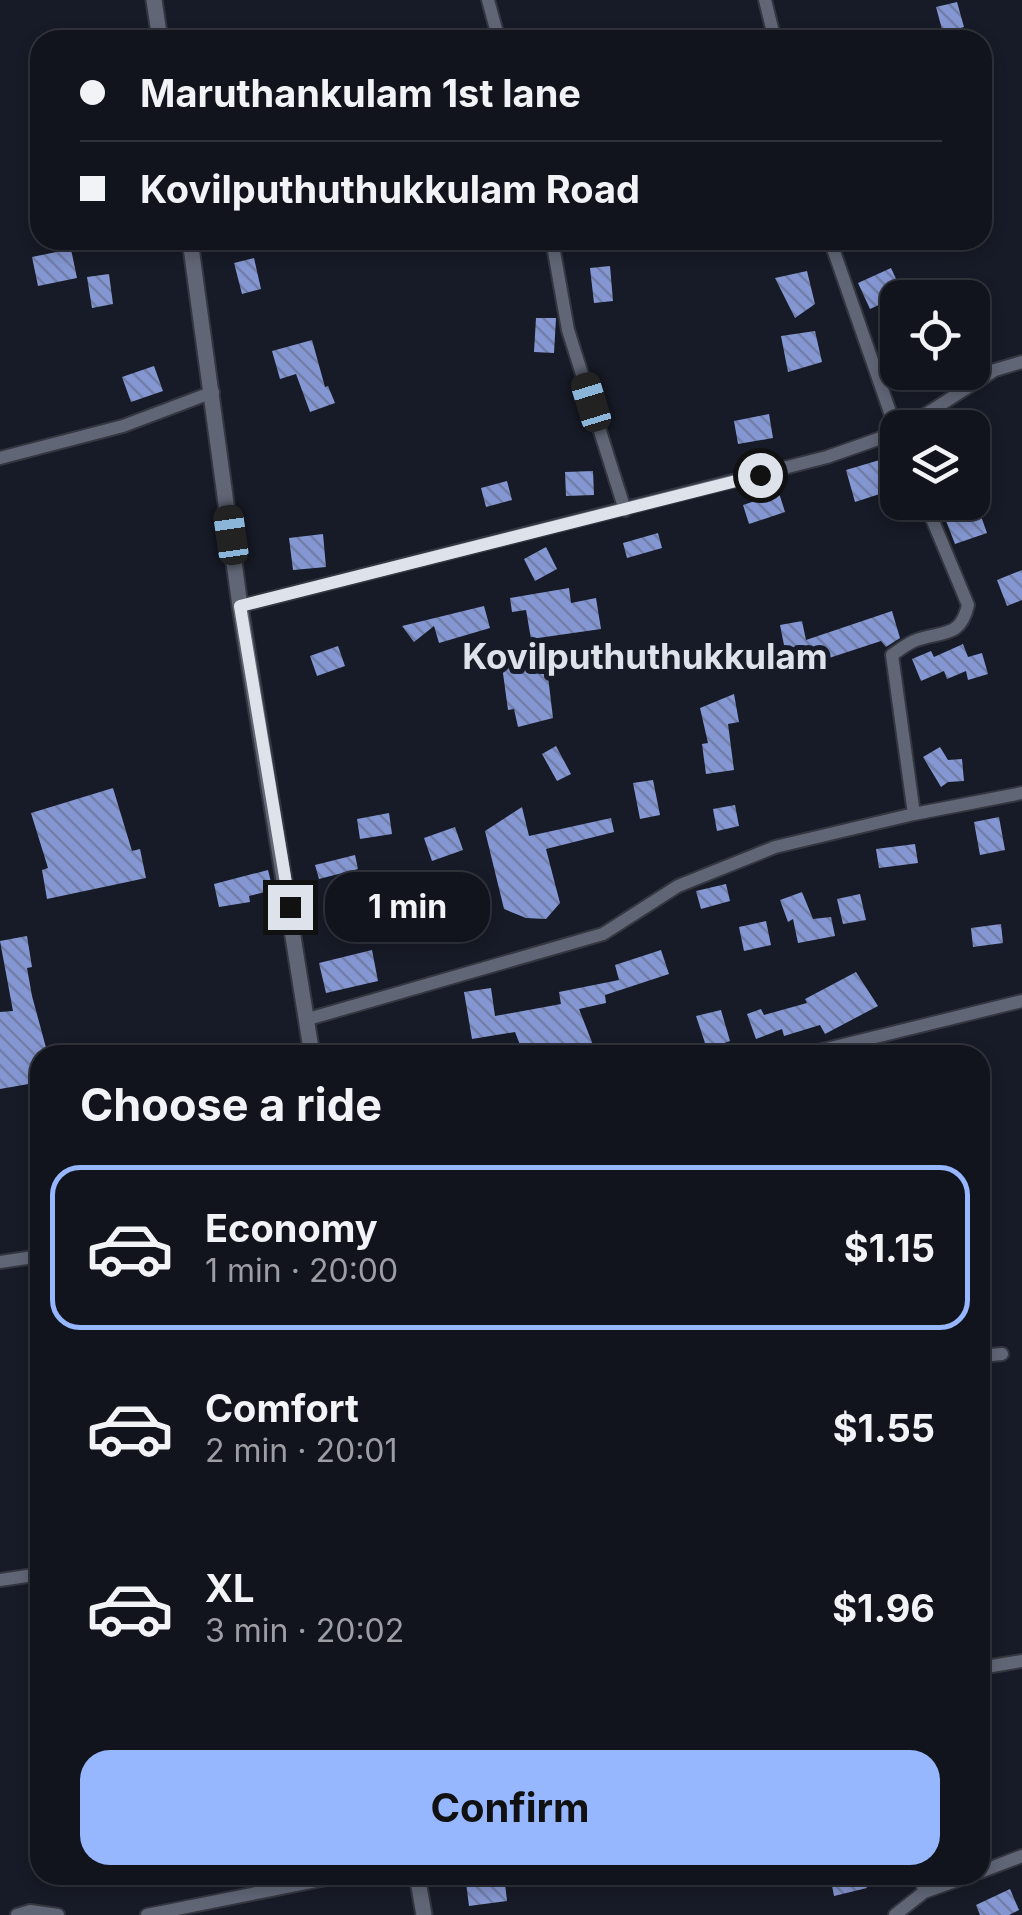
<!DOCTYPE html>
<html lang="en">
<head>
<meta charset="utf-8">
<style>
  body { margin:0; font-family:Inter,sans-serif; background:#1e212a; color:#f1f3f6; height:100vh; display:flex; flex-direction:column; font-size:38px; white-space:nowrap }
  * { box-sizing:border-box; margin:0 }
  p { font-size:32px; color:#9c9ea4 }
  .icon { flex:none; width:55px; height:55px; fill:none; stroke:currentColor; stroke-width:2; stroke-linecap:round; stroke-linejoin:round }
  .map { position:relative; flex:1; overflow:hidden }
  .sheet { position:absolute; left:30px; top:1045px; width:960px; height:840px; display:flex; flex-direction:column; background:#11141d; border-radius:30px; box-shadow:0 5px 15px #0003,0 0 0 2px #30333b }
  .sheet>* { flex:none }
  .top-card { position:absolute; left:30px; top:30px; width:962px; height:220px; border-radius:30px; box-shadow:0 5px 15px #0003,0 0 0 2px #30333b; display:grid; align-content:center; height:220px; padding:0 50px; background:#11141d }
  .buttons { position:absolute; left:880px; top:280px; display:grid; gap:20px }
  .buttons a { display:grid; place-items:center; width:110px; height:110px; border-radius:20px; background:#11141d; box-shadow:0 5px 15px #0003,0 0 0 2px #30333b; font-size:50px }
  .end { position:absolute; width:45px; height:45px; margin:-22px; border:12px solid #dee2eb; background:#111; box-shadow:0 0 0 5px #111 }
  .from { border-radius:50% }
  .bubble { position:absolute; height:70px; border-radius:30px; background:#11141d; box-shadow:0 5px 15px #0003,0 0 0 2px #30333b; font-size:32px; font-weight:700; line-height:70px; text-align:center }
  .car { position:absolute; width:30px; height:60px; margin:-30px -15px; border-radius:12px; box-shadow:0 0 8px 2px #0007; background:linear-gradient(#222 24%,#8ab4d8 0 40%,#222 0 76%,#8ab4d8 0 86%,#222 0) }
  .top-card b { display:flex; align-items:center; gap:35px; height:95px; font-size:38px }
  .top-card b+b { border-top:2px solid #30333b }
  .top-card i { width:25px; height:25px; background:#f1f3f6 }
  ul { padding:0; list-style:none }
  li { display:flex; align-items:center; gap:30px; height:165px; margin:0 20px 15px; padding:0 30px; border:5px solid transparent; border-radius:30px }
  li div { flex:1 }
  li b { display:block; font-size:38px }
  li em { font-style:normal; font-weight:700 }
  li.selected { border-color:#96b6fd }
  li>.icon { width:90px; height:90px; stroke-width:1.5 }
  h2 { padding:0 50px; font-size:45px; line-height:120px }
  .cta { display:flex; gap:20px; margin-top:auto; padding:20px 50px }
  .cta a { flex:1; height:115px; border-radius:30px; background:#96b6fd; color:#111; font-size:40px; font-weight:700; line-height:115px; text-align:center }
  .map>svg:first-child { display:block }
  .building { fill:url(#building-back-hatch) }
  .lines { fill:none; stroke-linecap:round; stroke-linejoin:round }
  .minor-casing { stroke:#343640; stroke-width:16 }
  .tertiary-casing { stroke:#343640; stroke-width:19 }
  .minor { stroke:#606676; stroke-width:12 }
  .tertiary { stroke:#606676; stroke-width:15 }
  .route { stroke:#dee2eb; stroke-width:12 }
  .labels { text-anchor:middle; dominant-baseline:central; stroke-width:10; stroke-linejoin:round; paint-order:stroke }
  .quarter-label { font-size:35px; font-weight:bold; fill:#dee2eb; stroke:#171b27 }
</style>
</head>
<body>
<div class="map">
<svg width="1022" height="1915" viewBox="0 0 1022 1915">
  <defs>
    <pattern id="building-back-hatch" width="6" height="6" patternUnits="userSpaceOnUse" patternTransform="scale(2.5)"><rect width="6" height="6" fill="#8597d2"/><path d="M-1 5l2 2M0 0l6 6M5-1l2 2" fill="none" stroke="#717ea8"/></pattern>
  </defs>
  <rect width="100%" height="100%" fill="#171b27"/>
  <path class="building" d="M957,2L964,27L943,33L936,7Z
    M71,249L77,278L38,286L32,257Z
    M254,258L261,289L242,294L234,263Z
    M610,266L613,301L594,303L590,268Z
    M891,268L903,294L870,309L858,283Z
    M807,271L815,304L795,318L775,278Z
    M109,274L113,304L92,308L87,277Z
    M536,318H556L554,353L534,352Z
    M815,331L822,362L788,372L781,336Z
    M312,340L325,387L328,386L335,403L310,412L296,374L280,379L272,351Z
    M154,366L163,391L131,402L122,377Z
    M769,414L773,438L738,444L734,421Z
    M883,459L892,490L855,502L846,470Z
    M593,471L594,495L566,496L565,472Z
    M507,481L512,500L486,507L481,488Z
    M779,493L785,512L749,524L743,505Z
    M956,502H976L987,533L955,544L941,508Z
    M658,533L662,548L627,558L623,543Z
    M323,534L326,567L293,570L289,538Z
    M546,547L557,569L535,581L524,559Z
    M1022,570V600L1007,606L997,580Z
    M569,588L571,603L596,598L601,629L531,639L526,610L512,612L510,598Z
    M484,606L490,628L439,643L434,626L414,642L402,626Z
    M892,611L900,638L886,647L881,641L826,659L825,653L787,660L780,625L802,621L806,640Z
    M963,644L968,657L982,653L988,674L968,680L966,671L947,679L944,671L921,681L912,659L931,651L934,657Z
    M338,646L345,666L317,676L310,656Z
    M546,660L553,718L518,727L514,709L508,710L502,666Z
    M734,694L739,722L728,724L734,770L706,774L702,744L708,743L700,708Z
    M556,746L571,774L557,781L542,754Z
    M940,747L948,760L962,759L964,781L948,782L941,787L923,757Z
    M653,780L660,815L640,819L633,783Z
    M113,788L132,851L140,849L146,878L47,899L42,870L48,868L31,813Z
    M735,805L739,826L717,831L713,809Z
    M522,807L529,836L611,818L614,832L546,849L560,903L546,919L526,918L504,909L485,831Z
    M389,813L392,834L360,839L357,819Z
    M999,817L1005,850L980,855L974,822Z
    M455,827L463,850L432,861L424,838Z
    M915,844L918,863L879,868L876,849Z
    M355,855L358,869L319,879L315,865Z
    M268,870L273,890L249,896L250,902L219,907L214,884Z
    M449,873L459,901L421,915L411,887Z
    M726,884L730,901L701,909L696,891Z
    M802,892L813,919L831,917L835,936L798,943L793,919L788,922L780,900Z
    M860,894L866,920L843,924L837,899Z
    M766,921L771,945L744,951L739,927Z
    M1001,924L1003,943L973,947L971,928Z
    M27,936L32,967L27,968L32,996L48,1055H40V1082L0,1089V1012L13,1011L0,941Z
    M372,950L378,981L326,993L319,963Z
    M661,950L669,974L605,995L606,1003L579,1009L597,1055H579L575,1045L524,1055L515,1032L472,1039L464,992L491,988L495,1016L561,1004L559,992L619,980L615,965Z
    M856,972L878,1006L825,1034L820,1025L784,1036L782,1029L756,1039L747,1014L761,1009L764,1015L807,1003L805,999Z
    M721,1010L730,1041L707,1049L696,1016Z
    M465,1875H504L507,1901L469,1906Z
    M830,1875H864L867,1888L834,1896Z
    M1010,1889L1019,1910L1009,1915H980L976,1905Z"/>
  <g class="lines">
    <defs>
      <path id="minor" d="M488,0L499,40
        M765,0L775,40
        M552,240L568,330L625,510
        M830,240L898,435
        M904,428L995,370L1022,362
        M0,458L123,426L213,392
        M240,606L827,457L898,432
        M914,814L892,655C899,650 907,644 914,641C941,630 960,640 968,605L925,502
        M308,1019L603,934L678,886L775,847L914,814L1022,793
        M802,1055L1022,1001
        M0,1262L40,1256
        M980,1356L1002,1354
        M0,1580L40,1574
        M980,1668L1022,1661
        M980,1872L1022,1856
        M921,1875L924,1892
        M17,1915L30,1911L58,1915
        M147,1915L346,1875
        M895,1915L924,1892L972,1875"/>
      <path id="tertiary" d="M154,0L160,40
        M190,240L240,606L312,1055
        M417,1875L424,1915"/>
    </defs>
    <use href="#minor" class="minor-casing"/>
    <use href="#tertiary" class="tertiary-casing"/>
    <use href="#minor" class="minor"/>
    <use href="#tertiary" class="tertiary"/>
  </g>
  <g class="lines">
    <path class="route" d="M290,907L240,606L760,475"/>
  </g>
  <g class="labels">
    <g class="quarter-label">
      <text x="645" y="656">Kovilputhuthukkulam</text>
    </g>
  </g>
</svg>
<div class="buttons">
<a><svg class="icon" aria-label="locate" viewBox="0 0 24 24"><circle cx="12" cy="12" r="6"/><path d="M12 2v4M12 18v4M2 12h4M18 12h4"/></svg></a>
<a><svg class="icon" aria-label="layers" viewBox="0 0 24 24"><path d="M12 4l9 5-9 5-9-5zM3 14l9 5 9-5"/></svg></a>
</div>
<i class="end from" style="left:760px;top:475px"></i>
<i class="end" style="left:290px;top:907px"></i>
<div class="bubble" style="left:325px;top:872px;width:165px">1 min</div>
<i class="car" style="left:591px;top:402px;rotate:343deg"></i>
<i class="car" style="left:231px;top:535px;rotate:352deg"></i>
<div class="top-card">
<b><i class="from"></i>Maruthankulam 1st lane</b>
<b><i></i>Kovilputhuthukkulam Road</b>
</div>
<section class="sheet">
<h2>Choose a ride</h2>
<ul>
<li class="selected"><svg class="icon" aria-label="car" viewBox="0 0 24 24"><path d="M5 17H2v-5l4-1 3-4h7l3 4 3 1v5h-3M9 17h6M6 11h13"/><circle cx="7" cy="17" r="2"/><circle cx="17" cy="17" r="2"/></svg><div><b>Economy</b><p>1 min · 20:00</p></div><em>$1.15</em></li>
<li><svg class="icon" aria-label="car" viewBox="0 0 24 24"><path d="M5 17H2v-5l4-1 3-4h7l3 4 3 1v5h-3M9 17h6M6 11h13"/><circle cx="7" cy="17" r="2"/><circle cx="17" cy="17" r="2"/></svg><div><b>Comfort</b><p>2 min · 20:01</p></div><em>$1.55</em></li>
<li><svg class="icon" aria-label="car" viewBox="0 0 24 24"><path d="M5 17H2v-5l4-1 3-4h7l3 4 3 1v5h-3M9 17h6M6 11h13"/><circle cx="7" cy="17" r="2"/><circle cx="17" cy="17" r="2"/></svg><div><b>XL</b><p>3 min · 20:02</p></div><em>$1.96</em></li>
</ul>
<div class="cta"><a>Confirm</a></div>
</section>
</div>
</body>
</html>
